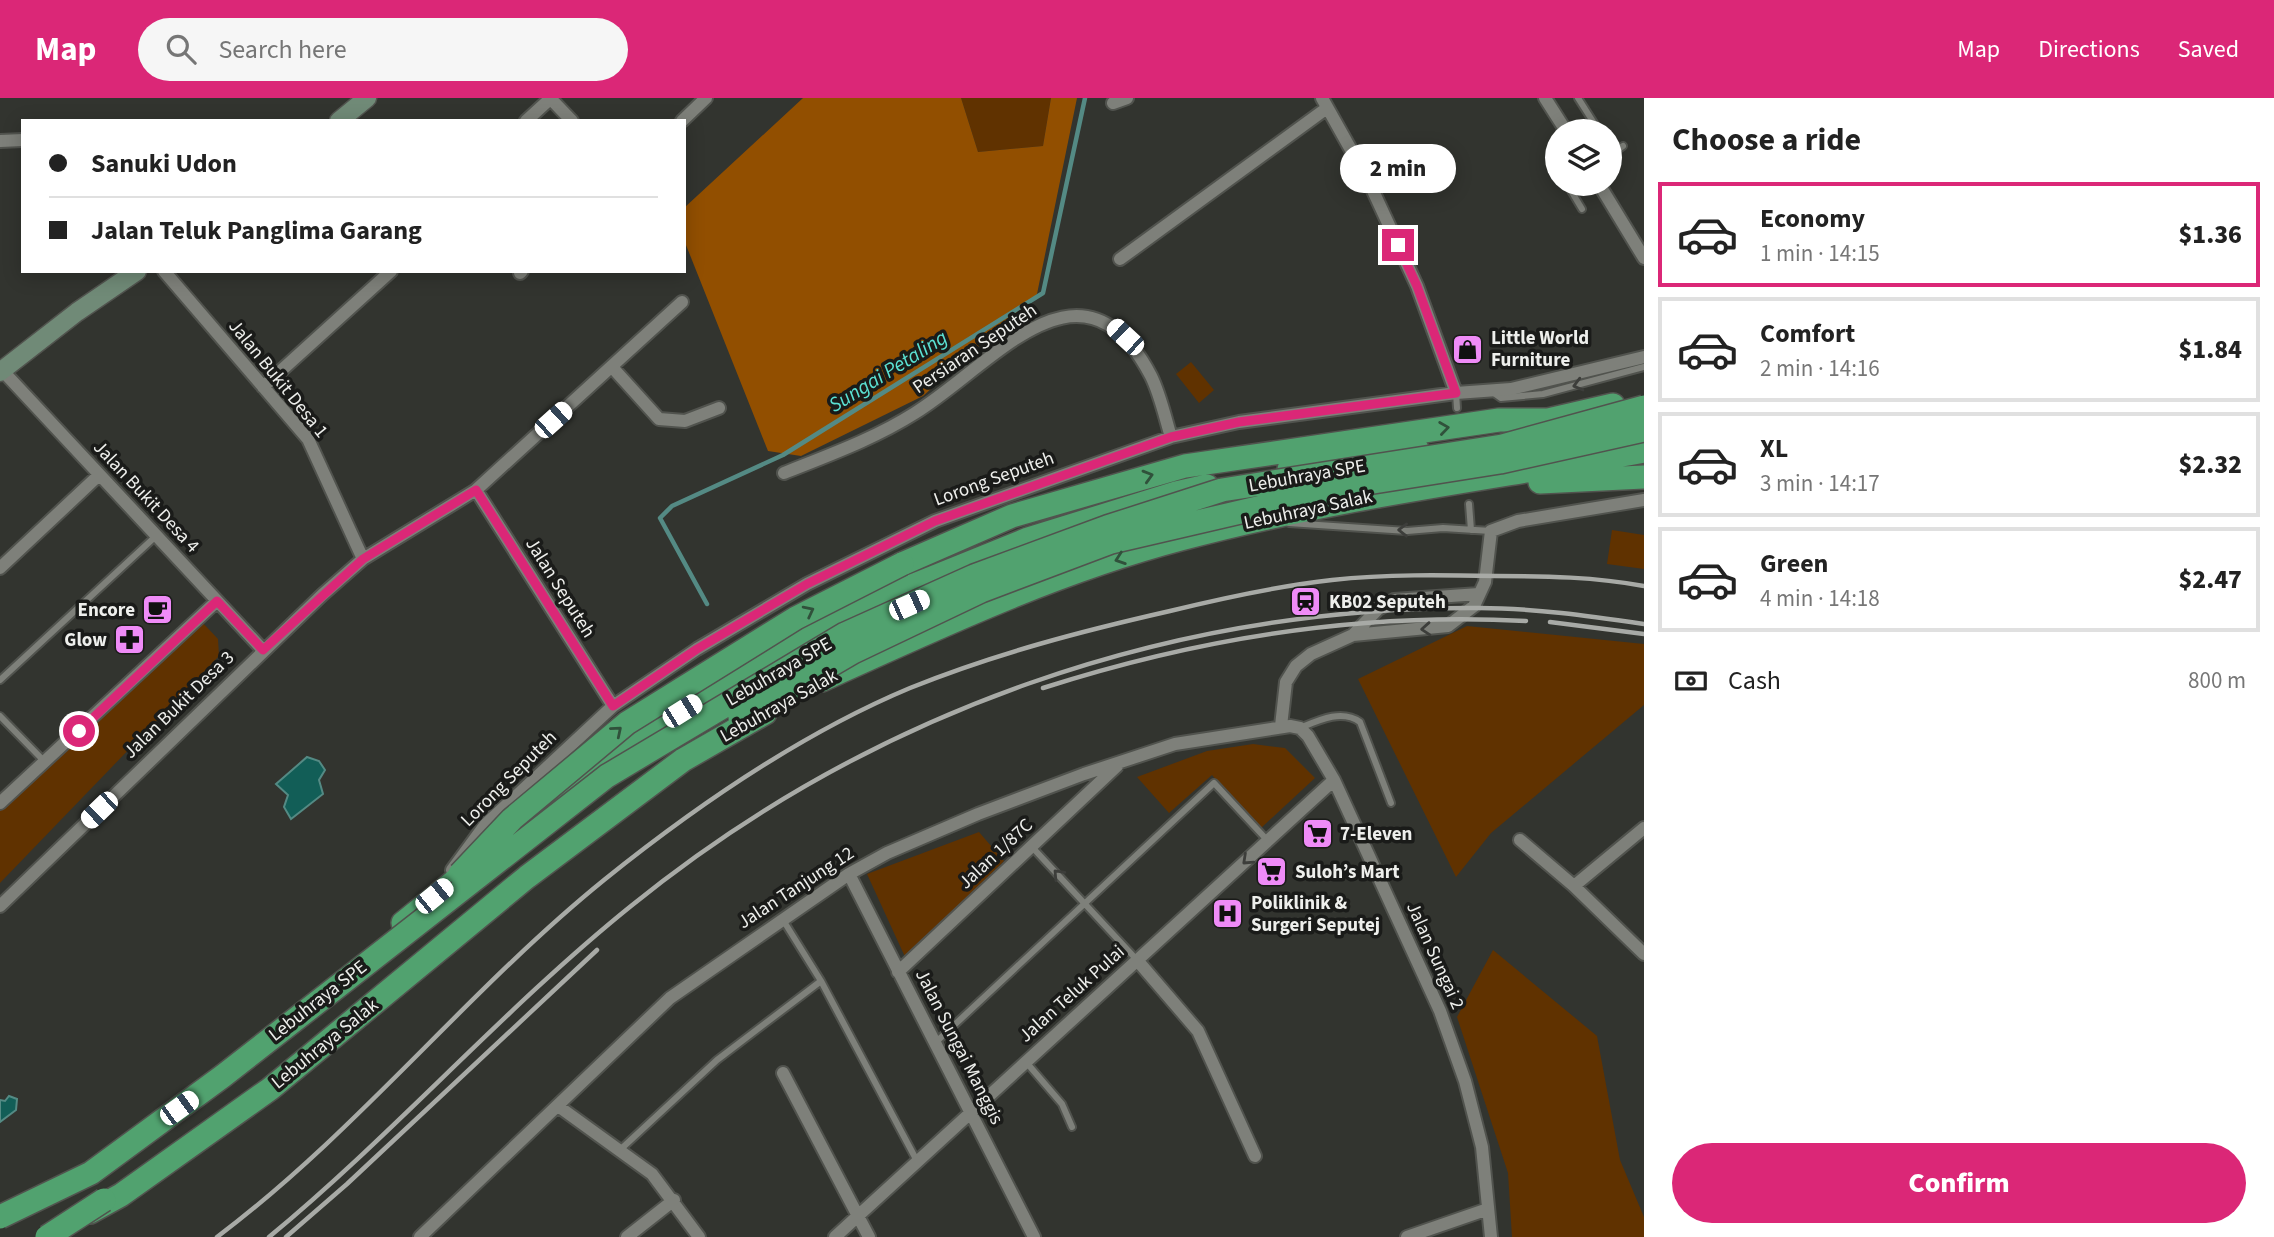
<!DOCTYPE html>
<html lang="en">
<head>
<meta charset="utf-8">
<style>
  body { margin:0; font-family:"Source Sans 3",sans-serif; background:#f6f6f6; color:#222; height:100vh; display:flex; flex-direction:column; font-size:26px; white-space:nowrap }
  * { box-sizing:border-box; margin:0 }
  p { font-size:23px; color:#767676 }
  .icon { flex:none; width:38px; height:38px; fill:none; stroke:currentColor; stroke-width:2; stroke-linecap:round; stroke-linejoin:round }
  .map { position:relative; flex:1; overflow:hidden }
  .side { display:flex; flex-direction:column; background:#fff; width:630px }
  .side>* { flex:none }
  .banner { position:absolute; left:21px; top:21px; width:665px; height:154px; border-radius:0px; box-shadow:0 4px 18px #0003; display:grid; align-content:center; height:154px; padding:0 28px; background:#fff }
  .fabs { position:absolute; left:1545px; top:21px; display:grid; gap:14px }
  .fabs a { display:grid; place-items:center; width:77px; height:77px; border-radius:50%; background:#fff; box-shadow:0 4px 18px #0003; font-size:35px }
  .end { position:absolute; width:32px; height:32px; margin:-16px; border:9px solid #db2777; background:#fff; box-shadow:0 0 0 4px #fff }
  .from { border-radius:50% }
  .bubble { position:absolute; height:49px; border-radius:24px; background:#fff; box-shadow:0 4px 18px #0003; font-size:23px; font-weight:800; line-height:49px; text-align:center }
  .car { position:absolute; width:21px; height:42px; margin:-21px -10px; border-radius:9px; box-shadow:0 0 5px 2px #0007; background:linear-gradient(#fff 24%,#345 0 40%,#fff 0 76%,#345 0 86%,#fff 0) }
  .banner b { display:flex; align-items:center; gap:24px; height:66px; font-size:26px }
  .banner b+b { border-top:2px solid #e0e0e0 }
  .banner i { width:18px; height:18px; background:#222 }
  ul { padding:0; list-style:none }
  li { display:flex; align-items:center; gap:21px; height:105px; margin:0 14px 10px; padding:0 14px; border:4px solid #e0e0e0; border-radius:0px }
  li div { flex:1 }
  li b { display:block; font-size:26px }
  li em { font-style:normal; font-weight:800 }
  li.on { border-color:#db2777 }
  li>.icon { width:63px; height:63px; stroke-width:1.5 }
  h2 { padding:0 28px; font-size:32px; line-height:84px }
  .pay { display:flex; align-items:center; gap:18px; height:77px; padding:0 28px; font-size:26px }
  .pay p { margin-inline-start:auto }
  .cta { display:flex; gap:14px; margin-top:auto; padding:14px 28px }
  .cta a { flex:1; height:80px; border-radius:42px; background:#db2777; color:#fff; font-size:28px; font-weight:800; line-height:80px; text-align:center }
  header { display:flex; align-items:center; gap:42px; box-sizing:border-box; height:98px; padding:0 35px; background:#db2777; color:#fff }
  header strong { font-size:33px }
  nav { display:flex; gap:38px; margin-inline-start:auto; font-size:24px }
  .search { width:490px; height:63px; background:#f6f6f6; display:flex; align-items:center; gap:18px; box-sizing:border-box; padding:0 24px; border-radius:38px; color:#767676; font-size:26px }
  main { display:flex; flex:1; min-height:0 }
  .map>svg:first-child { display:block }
  .green { fill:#603200 }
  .forest { fill:#924f00 }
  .water { fill:#125e57; stroke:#548a84; stroke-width:2 }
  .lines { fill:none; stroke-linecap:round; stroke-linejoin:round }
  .stream { stroke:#548a84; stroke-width:4.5 }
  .lane-casing { stroke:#51534e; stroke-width:10 }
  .street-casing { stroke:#51534e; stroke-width:16 }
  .secondary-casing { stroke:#51534e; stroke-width:21 }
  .highway-casing { stroke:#51534e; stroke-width:26 }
  .lane { stroke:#7e807a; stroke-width:6 }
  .street { stroke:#7e807a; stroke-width:12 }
  .secondary { stroke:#708a77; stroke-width:18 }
  .highway { stroke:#51a26f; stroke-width:23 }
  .rail { stroke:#a8aaa6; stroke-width:4.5 }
  .highway-bridge-casing { stroke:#51534e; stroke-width:26; stroke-linecap:butt }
  .highway-bridge { stroke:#51a26f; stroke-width:23 }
  .oneway { stroke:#3d3e3b }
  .oneway2 { stroke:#30513b }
  .route { stroke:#db2777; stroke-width:9 }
  .labels { text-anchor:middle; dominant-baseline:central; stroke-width:7; stroke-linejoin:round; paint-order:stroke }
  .poi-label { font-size:19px; font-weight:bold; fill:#eeefec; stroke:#1a1b19; text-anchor:start }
  .street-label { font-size:19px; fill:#eeefec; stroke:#1a1b19 }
  .water-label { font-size:21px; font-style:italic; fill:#5be1d3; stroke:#1a1b19 }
</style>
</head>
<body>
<header>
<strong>Map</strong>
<div class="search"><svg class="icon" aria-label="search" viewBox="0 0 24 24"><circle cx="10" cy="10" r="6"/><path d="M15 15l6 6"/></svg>Search here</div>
<nav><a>Map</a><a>Directions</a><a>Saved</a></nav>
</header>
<main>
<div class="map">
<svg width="1644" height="1139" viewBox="0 0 1644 1139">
  <rect width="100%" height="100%" fill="#32342f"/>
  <path class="green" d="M961,0H1051L1043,48L978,54Z
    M1191,264L1214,292L1199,305L1176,276Z
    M1612,432L1644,437V471L1607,466Z
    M201,523L218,541L219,558L0,785V712Z
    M1467,528L1644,546V607L1491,735L1456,779L1358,581Z
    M1253,646L1285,650L1315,680L1260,731L1212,677L1169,715L1137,679L1207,653Z
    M979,734L1004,763L906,861L867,776Z
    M1493,852L1597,938L1620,1062L1644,1119V1139H1512L1508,1075L1457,919Z"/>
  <path class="forest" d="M803,0H961L978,54L1043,48L1051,0H1077L1037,196L923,298L801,358L768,353L684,142V110Z"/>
  <path class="water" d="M307,659L319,663L325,672L319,682L323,696L291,721L284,709L288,697L276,686Z
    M9,998L17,1001L16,1012L0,1024V1002L5,1003Z"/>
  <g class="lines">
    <path class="stream" d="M707,506L660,420L672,408L783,357L1043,195L1085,0"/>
    <defs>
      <path id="lane" d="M1578,0L1599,33
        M1610,51L1613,55L1623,48
        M1558,62L1554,65L1558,71
        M1567,86L1582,111
        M1456,295L1457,310
        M1494,295L1501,300L1543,296L1644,269
        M1469,406L1471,432
        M1289,425L1407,433L1443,430L1491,433
        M0,582L156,438
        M0,618L45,664
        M1300,630C1319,622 1342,611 1360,624L1391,705
        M1032,749L1137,862
        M783,822L821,883L917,1063
        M935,945L1214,685L1268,743
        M1026,964L1062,1006L1072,1029
        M621,1051L717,962L821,883"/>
      <path id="street" d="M550,0L572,23
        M1322,0L1369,84L1417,188L1456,295
        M1545,0L1566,33
        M1113,5L1127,0
        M526,23L551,0
        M682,23L706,0
        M0,43L23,42
        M1599,86L1644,160
        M1120,161L1327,10
        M164,173L308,341L363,461
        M520,175L522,173
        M612,269L659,321L685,323L719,310
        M2,272L263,552
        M263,289L391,173
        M784,375C829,357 874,341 915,315C994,266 1082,146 1151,278C1160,296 1165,319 1171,339
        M476,392L613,608
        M0,470L99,377
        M1353,537L1378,511L1394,502L1479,496
        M1281,628L1286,584L1296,568L1311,556L1353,537L1448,528L1474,508L1485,484L1491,433L1518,423L1644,402
        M0,705L217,503
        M1520,742L1574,788L1644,856
        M452,772L485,727L613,608L697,551L807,486L935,423L1171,339L1239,324L1456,295L1511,291L1644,259
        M849,776L1034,1139
        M1574,788L1644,730
        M0,808L322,497L363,461L476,392L682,204
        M1137,862L1198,933L1255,1058
        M898,874L1117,668
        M783,975L869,1139
        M558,1008L652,1076L699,1139
        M420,1139L670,900L849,776L887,755L978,716L1084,676L1175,646L1290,628L1300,630L1308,638L1334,682L1440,913L1465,983L1482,1049L1491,1139
        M627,1139L674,1102
        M835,1139L1334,682
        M1407,1139L1488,1111"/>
      <path id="secondary" d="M339,23L367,0
        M0,274L77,214L137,173"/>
      <path id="highway" d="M1531,326L1613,307
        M1289,371L1417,351
        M1540,384L1644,379
        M902,466L1012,418L1185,368L1499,322H1545
        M822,582C939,529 1056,474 1181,441C1333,400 1489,381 1644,353
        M403,825L558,699L642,638L723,588L870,505L1028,441L1176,395L1207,388
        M90,1114L121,1097L270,991L527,779L683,662L765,615"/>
    </defs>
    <use href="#lane" class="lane-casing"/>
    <use href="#street" class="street-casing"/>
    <use href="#secondary" class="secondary-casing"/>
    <use href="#highway" class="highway-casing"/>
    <use href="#lane" class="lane"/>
    <use href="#street" class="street"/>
    <use href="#secondary" class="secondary"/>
    <use href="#highway" class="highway"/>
    <path class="rail" d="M1550,524L1644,536
      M1043,590C1199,540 1362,514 1526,523
      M217,1139C358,1033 467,893 604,782C696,708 800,636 910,590C994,556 1082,533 1170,513C1223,500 1278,488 1332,482C1387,476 1442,477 1496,478C1546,478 1595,479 1644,488
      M269,1139C395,1035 503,911 631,808C870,614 1170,508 1479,510C1534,510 1589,518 1644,526
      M286,1139L347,1086L597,852"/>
    <defs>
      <path id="highway-bridge" d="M740,620L853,554L981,493L1111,444L1361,386L1500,364L1644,332
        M460,776L512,721L627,625L796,520L902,466
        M0,1119L91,1075L223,978L607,678L845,536L974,478L1107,429L1222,392L1502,348L1644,309
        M47,1139L104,1102"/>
    </defs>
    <use href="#highway-bridge" class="highway-bridge-casing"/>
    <use href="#highway-bridge" class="highway-bridge"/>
  </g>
  <defs><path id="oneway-chevron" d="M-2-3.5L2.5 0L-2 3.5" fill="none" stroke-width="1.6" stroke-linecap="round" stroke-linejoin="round" transform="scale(1.75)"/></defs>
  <g class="oneway">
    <use href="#oneway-chevron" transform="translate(1578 287) rotate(165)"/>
    <use href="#oneway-chevron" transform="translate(1403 432) rotate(-179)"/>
    <use href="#oneway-chevron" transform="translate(1426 531) rotate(176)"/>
    <use href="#oneway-chevron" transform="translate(1247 762) rotate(137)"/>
    <use href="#oneway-chevron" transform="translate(1058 776) rotate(-133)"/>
  </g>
  <g class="oneway2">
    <use href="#oneway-chevron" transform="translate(1444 330) rotate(-8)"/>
    <use href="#oneway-chevron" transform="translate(1148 378) rotate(-16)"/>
    <use href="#oneway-chevron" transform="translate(1120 461) rotate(161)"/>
    <use href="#oneway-chevron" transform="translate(809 513) rotate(-27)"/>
    <use href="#oneway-chevron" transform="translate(617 633) rotate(-40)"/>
  </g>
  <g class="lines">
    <path class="route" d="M79,633L217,503L263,552L363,461L476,392L613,608L697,551L807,486L935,423L1171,339L1239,324L1456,295L1417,188L1398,147"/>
  </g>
  <defs>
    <symbol id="shop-square" viewBox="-11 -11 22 22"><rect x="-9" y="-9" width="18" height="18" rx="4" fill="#ef8bf7" stroke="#1a1b19"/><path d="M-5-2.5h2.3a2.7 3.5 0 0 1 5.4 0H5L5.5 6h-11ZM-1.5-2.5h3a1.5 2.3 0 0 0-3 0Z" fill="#111"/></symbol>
    <symbol id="station-square" viewBox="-11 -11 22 22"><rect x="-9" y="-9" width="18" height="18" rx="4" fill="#ef8bf7" stroke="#1a1b19"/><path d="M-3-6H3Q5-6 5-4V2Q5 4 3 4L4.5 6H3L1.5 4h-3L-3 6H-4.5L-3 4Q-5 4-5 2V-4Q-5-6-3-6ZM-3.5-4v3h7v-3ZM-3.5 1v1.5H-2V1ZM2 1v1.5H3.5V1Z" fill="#111"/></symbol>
    <symbol id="cafe-square" viewBox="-11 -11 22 22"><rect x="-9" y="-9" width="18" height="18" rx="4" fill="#ef8bf7" stroke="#1a1b19"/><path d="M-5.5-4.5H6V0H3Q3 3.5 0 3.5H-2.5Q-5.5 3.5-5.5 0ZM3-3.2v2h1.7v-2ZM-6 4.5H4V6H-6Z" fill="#111"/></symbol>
    <symbol id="pharmacy-square" viewBox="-11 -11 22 22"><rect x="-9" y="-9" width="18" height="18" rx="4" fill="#ef8bf7" stroke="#1a1b19"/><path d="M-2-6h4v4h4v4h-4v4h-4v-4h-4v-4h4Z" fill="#111"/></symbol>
    <symbol id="supermarket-square" viewBox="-11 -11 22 22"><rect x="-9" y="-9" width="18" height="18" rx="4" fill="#ef8bf7" stroke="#1a1b19"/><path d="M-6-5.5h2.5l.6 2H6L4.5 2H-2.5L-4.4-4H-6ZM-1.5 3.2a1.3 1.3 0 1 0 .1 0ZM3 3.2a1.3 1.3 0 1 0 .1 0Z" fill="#111"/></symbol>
    <symbol id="hospital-square" viewBox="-11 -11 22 22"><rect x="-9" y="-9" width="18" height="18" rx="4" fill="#ef8bf7" stroke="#1a1b19"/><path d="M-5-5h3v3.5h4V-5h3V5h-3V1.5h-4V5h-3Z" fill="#111"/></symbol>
  </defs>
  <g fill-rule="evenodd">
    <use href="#shop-square" x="1450" y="234" width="35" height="35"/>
    <use href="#station-square" x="1288" y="486" width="35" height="35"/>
    <use href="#cafe-square" x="140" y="494" width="35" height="35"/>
    <use href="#pharmacy-square" x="112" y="524" width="35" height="35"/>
    <use href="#supermarket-square" x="1300" y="718" width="35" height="35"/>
    <use href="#supermarket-square" x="1254" y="756" width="35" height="35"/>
    <use href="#hospital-square" x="1210" y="798" width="35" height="35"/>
  </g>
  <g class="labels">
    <g class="poi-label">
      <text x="1491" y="240">Little World<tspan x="1491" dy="22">Furniture</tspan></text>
      <text x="1329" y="504">KB02 Seputeh</text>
      <text x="135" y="512" text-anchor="end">Encore</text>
      <text x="107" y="542" text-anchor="end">Glow</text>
      <text x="1340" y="736">7-Eleven</text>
      <text x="1295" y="774">Suloh’s Mart</text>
      <text x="1251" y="805">Poliklinik &amp;<tspan x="1251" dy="22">Surgeri Seputej</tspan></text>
    </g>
    <g class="street-label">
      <text transform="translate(975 251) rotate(-34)">Persiaran Seputeh</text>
      <text transform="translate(278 281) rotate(51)">Jalan Bukit Desa 1</text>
      <text transform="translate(1307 378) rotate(-10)">Lebuhraya SPE</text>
      <text transform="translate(994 381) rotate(-20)">Lorong Seputeh</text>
      <text transform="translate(146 399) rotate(47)">Jalan Bukit Desa 4</text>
      <text transform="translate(1308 412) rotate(-12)">Lebuhraya Salak</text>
      <text transform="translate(560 490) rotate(58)">Jalan Seputeh</text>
      <text transform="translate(779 574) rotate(-30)">Lebuhraya SPE</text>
      <text transform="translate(179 607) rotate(-44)">Jalan Bukit Desa 3</text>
      <text transform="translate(779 608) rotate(-29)">Lebuhraya Salak</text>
      <text transform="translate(509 681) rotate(-45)">Lorong Seputeh</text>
      <text transform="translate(996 756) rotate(-43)">Jalan 1/87C</text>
      <text transform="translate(796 790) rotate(-33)">Jalan Tanjung 12</text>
      <text transform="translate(1435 858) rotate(66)">Jalan Sungai 2</text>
      <text transform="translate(1072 896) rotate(-42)">Jalan Teluk Pulai</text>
      <text transform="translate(318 903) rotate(-38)">Lebuhraya SPE</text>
      <text transform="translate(325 946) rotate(-39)">Lebuhraya Salak</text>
      <text transform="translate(959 949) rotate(63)">Jalan Sungai Manggis</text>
    </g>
    <g class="water-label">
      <text transform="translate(888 273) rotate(-32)">Sungai Petaling</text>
    </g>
  </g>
</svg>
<div class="fabs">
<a><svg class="icon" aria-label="layers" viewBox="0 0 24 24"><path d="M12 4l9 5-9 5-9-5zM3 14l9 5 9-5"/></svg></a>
</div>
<i class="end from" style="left:79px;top:633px"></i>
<i class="end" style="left:1398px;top:147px"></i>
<div class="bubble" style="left:1340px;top:46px;width:116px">2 min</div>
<i class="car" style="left:1125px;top:239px;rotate:313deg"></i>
<i class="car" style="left:553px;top:322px;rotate:48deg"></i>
<i class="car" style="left:909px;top:507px;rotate:66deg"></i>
<i class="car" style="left:682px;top:613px;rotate:58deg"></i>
<i class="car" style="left:99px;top:712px;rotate:226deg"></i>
<i class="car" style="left:434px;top:798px;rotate:51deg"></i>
<i class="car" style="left:179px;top:1010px;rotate:54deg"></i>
<div class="banner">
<b><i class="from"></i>Sanuki Udon</b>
<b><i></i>Jalan Teluk Panglima Garang</b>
</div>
</div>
<section class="side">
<h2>Choose a ride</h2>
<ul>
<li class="on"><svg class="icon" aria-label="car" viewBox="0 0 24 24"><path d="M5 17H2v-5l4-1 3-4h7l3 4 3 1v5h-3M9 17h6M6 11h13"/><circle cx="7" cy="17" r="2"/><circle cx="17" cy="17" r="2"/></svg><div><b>Economy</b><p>1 min · 14:15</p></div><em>$1.36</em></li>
<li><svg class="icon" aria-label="car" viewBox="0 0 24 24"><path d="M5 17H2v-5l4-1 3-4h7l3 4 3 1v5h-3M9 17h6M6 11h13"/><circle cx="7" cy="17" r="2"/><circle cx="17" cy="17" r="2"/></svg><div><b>Comfort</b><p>2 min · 14:16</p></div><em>$1.84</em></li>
<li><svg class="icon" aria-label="car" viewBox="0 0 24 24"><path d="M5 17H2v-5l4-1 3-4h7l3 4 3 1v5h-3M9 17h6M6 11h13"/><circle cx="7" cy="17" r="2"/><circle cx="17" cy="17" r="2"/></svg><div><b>XL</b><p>3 min · 14:17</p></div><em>$2.32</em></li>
<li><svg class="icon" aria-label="car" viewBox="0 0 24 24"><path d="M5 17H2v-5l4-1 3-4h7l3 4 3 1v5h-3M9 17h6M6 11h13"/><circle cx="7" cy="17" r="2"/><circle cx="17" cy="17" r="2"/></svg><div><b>Green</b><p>4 min · 14:18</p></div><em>$2.47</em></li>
</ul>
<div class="pay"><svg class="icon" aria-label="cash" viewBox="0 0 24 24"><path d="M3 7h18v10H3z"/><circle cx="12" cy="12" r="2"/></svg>Cash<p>800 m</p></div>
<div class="cta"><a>Confirm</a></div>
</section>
</main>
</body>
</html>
